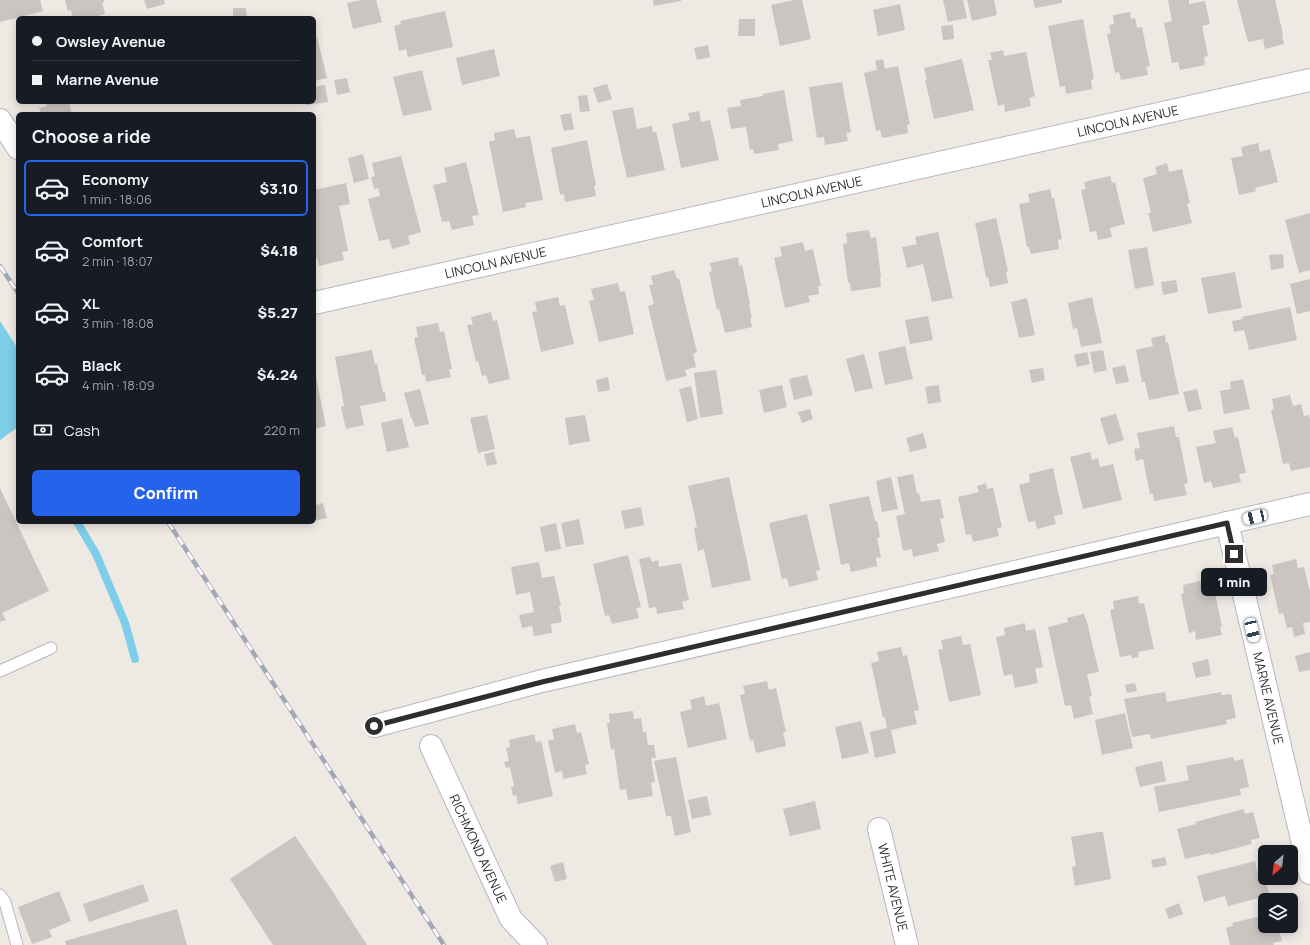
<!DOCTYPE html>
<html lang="en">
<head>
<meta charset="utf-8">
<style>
  body { margin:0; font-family:Manrope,sans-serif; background:#20242c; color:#f1f3f6; height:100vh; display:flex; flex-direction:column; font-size:15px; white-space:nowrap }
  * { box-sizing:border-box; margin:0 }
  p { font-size:13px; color:#9ea1a6 }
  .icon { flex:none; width:22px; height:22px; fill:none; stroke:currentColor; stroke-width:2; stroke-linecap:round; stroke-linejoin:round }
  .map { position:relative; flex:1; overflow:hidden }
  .details { position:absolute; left:16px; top:112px; width:300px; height:412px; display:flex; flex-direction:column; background:#171b24; border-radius:6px; box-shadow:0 2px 10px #0003 }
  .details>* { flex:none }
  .guide { position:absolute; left:16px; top:16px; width:300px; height:88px; border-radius:6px; box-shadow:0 2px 10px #0003; display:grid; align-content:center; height:88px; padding:0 16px; background:#171b24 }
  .needle { width:26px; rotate:208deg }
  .tools { position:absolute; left:1258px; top:845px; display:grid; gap:8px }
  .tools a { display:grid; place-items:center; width:40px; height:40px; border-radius:6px; background:#171b24; box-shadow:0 2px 10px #0003; font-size:20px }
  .end { position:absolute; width:18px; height:18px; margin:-9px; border:5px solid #2e2e2e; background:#fff; box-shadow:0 0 0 2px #fff }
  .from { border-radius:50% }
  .bubble { position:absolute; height:28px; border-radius:6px; background:#171b24; box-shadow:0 2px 10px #0003; font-size:13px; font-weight:800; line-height:28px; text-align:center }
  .car { position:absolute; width:12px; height:24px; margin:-12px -6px; border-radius:5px; box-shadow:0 0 3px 1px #0007; background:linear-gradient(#fff 24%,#345 0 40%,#fff 0 76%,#345 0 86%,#fff 0) }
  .guide b { display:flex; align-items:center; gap:14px; height:38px; font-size:15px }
  .guide b+b { border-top:1px solid #363941 }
  .guide i { width:10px; height:10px; background:#f1f3f6 }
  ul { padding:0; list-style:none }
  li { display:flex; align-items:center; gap:12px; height:56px; margin:0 8px 6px; padding:0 8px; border:2px solid transparent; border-radius:6px }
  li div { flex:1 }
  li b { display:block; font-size:15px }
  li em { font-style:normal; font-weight:800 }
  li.selected { border-color:#2563eb }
  li>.icon { width:36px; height:36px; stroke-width:1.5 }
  h2 { padding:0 16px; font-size:18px; line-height:48px }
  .pay { display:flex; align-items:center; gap:10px; height:44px; padding:0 16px; font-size:15px }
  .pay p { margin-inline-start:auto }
  .primary-button { display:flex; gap:8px; margin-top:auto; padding:8px 16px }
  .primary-button a { flex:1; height:46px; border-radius:6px; background:#2563eb; color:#fff; font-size:16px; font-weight:800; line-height:46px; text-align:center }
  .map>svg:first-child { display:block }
  .water { fill:#7dcee8 }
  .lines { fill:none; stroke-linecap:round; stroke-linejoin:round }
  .stream { stroke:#7dcee8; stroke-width:8 }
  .building { fill:#cac5c1 }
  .lane-casing { stroke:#b5b8c0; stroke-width:13 }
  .street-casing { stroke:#b5b8c0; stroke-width:24 }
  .lane { stroke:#fff; stroke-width:11 }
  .street { stroke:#fff; stroke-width:22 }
  .rail-casing { stroke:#a4a7b7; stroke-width:4.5 }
  .rail { stroke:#fff; stroke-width:3; stroke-dasharray:9; stroke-linecap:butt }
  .route { stroke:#2e2e2e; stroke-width:5 }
  .labels { text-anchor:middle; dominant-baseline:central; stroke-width:4; stroke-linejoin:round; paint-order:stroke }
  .street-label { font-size:13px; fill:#2e2e2e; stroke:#fff }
</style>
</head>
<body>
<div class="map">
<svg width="1310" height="945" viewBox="0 0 1310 945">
  <rect width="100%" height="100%" fill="#eee9e2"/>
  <path class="water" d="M0,321L18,349V427L0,440Z"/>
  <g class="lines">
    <path class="stream" d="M77,522L96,554L125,623L135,659"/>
  </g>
  <path class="building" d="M0,0H40L43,11L0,22Z
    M65,0H104V2H102L105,14L98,16V18H73L71,10L68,11Z
    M144,0H164L165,4L147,9Z
    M361,0H376L382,22L353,29L347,3Z
    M653,0H681V1L654,6Z
    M794,0H802L811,39L780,46L771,5Z
    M943,0H963L967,18L948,22Z
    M967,0H994L997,15L972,21Z
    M1033,0H1062V3L1035,8Z
    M1168,0H1189V4L1205,1L1210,24L1202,26L1208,56L1204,57L1205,65L1180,70L1178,62L1172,63L1164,23L1172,21Z
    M1237,0H1275L1283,34L1282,35L1284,44L1265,49L1263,39L1248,42Z
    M900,4L905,30L878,36L873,10Z
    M233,8H246L247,18H233Z
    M445,11L453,47L408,57L406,49L399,51L394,26L401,24L400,21Z
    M1130,12L1131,19L1135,18L1137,28L1142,27L1150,66L1146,67L1148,75L1121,80L1119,72L1115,73L1107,34L1111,33L1109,25L1114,24L1113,15Z
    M739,19H755V36H738Z
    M1083,19L1094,79L1091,80L1092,89L1066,94L1065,86L1060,87L1048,26Z
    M953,25L954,39L943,40L941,26Z
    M314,37H317L327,78L314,81Z
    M708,45L710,57L697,60L694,48Z
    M494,49L500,76L462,85L456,58Z
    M1003,50L1004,56L1026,52L1035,96L1029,98L1031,106L1005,112L1004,104L998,106L988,60H992L990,53Z
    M883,59L885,69L898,66L910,124L907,125L908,133L882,138L880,130L876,131L864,73L877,70L875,61Z
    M962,59L974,110L934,119L925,80L927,79L924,68Z
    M422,70L432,110L403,116L393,77Z
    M347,78L350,92L337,95L334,80Z
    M842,82L851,132L846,133L848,141L825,145L824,137L817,138L809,87Z
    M607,84L612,99L598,103L593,88Z
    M325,85L328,102L307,105L306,102H314V87Z
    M784,90L793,141L778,144L779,150L754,154L753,149L750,150L746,127L731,129L727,108L741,106L740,100L763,96V94Z
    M587,95L590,111L580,112L578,96Z
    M45,102H69L72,114H41L39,108L47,106Z
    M633,107L637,129L652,126L653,132H656L665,170L627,178L612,111Z
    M699,111L701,122L710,120L719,160L681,168L672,124L690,120L688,113Z
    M571,113L574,129L564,131L560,115Z
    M514,129L516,138L530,136L543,200L525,203L526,207L503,212L489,142L495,140L494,133Z
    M587,140L596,185L594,186L596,196L565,202L564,194L560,195L551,148Z
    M1258,143L1260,152L1270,149L1278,182L1255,188L1256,191L1239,195L1231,158L1243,156L1241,147Z
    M363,154L369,179L354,183L348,158Z
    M401,156L421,232L408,236L410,244L392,249L389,239L379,241L368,199L380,196L378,188L374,189L371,177L375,176L372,163Z
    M466,162L479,215L472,216L474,225L452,230L449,221L442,222L433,185L447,182L444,168Z
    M1167,163L1169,172L1182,169L1190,203L1187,204L1192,223L1153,232L1148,213H1151L1143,178L1157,174L1155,167Z
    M1110,176L1112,183L1115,182L1125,224L1110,228L1112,237L1098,240L1096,231L1090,232L1081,190L1086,189L1084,182Z
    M346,183L350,204L339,206L348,251L342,252L344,260L319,266L317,257L314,258V190Z
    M1050,189L1052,198H1054L1062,239L1058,240L1059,249L1031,254L1029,247H1027L1019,204L1030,202L1028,194Z
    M1310,213V270L1299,273L1285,220Z
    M996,218L1008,271L1006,272L1008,283L990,287L988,277H986L975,223Z
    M869,230L871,238L876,237L881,277H880L881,287L851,291L850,283H848L843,244L847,243L846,233Z
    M938,232L953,298L932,302L923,264L907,268L902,247L917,244L915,237Z
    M803,242L805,251L813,249L821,286H818L819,294L808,296L810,302L785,308L774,258L782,256L780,247Z
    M1147,247L1154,285L1135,289L1128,250Z
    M1283,254L1284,268L1271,270L1269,255Z
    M738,257L739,266L742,265L750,304L749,305L752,318H750L752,327L725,333L719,309L717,310L709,272L712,271L710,263Z
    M674,270L677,279L679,278L697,352L693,354L696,367L685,370L687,376L666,381L648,306L654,304L649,285H653L651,276Z
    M1235,272L1242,308L1208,314L1201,278Z
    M1310,279V311L1297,314L1290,284Z
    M1176,280L1178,292L1163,295L1161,282Z
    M618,283L620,292L625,291L634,334L599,342L589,301L594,300L591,289Z
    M558,297L560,306L565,305L574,344L541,352L532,312L537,311L535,302Z
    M1092,297L1102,343L1081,347L1077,328L1073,329L1068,303Z
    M1027,298L1035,335L1019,338L1011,302Z
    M1290,307L1297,340L1249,350L1244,330L1234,332L1232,321L1243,319L1242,317Z
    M491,312L493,321L497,320L510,379L489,384L486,375L482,376L478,361L476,362L467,325L473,324L471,317Z
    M928,316L933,340L910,344L905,320Z
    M438,323L440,332L444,331L452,369H449L451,377L426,382L425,375H422L414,338L418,337L416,327Z
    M1165,335L1166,343L1168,342L1179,394L1149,400L1145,382H1142L1136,350L1153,346L1151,338Z
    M905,346L913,379L885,385L878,352Z
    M372,350L375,364H377L383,392H385L386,401L360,406L364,425L346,429L341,407L344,406L335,357Z
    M1103,350L1107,370L1094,373L1090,352Z
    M1087,352L1090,364L1077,367L1074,355Z
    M864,354L873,388L855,392L846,359Z
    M1125,365L1129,382L1116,384L1112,368Z
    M1043,368L1045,380L1032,383L1029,370Z
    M716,370L723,414L700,418L694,373Z
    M315,372L326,426L314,429V373Z
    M807,375L813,395L794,400L789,379Z
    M608,377L610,390L598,392L596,380Z
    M1243,379L1250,409L1224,414L1220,391L1231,389L1230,382Z
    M782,385L787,407L764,413L759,390Z
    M939,385L941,402L928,404L925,387Z
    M691,386L698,419L687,422L679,389Z
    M420,389L429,424L415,427L412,418H411L404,393Z
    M1197,389L1202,409L1188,412L1183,392Z
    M1290,395L1293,406L1301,404L1304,416L1309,415L1310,420V467L1291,471L1289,463L1283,464L1271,410L1274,409L1272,399Z
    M810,409L813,419L802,423L798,412Z
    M1116,414L1124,440L1108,445L1100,418Z
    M487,415L495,449L478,453L470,418Z
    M585,415L590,441L569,445L565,418Z
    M402,418L409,447L387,452L381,423Z
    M1174,426L1176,437H1179L1188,483L1184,484L1187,495L1154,501L1153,494H1150L1143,459L1136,461L1134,449L1140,448L1137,433Z
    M1232,427L1235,438L1238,437L1246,473L1239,474L1241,482L1213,488L1211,481L1204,483L1196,447L1216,443L1213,431Z
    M923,433L927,448L910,452L906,438Z
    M494,452L497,464L487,466L484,454Z
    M1090,452L1092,460L1098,458L1100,467L1113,464L1122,500L1083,509L1070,457Z
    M1053,468L1063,514L1054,516L1056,524L1037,529L1035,521L1028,522L1019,485L1030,482L1029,474Z
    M913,474L917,494L919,493L921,502L940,499L944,518L940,519L945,542L937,544L939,551L913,557L912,549L903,551L896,516L905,514L897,477Z
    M729,477L751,580L712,588L704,549L698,551L694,528L697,527L688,486Z
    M891,477L898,509L882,512L876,481Z
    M986,483L987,489L993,488L1002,527L997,528L999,536L973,542L971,534L966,535L958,497L979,492L977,486Z
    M0,488L49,591L2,613L6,620L0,622Z
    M869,496L875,521H877L880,537L877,538L881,557L876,558L877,566L851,572L849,563L841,565L829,504Z
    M323,503L327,518L314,521V506Z
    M641,507L644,525L625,529L621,511Z
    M807,514L820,570L816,571L818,580L789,587L787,578L782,579L769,523Z
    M579,519L584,544L566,547L561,523Z
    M556,523L561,549L545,552L540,527Z
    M628,555L641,607L636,608L639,618L612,624L609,615L605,616L593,564Z
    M650,557L652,562L658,560L659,567L681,563L689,600L682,602L684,609L657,614L656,607L649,608L639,559Z
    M1296,559L1298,568L1304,567L1310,592V622L1303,623L1305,634L1294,637L1292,627L1287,628L1283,613L1279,614L1270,575L1274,574L1272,565Z
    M539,562L542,578L554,576L561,606H559L562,622L551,624L552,633L534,636L532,626L522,628L519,615L534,612L530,592L516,595L511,567Z
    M1208,579L1210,589L1214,588L1222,627H1220L1222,635L1196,640L1195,631L1189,633L1181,594L1184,593L1183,585Z
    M1138,596L1139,604L1144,603L1154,649L1138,652L1139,657L1132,658L1131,655L1120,657L1110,610L1114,609L1113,601Z
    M1084,614L1085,618H1086L1099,672L1087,674L1092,696L1089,697L1093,714L1074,719L1071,705L1065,706L1048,627L1068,622L1067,618Z
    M1025,623L1026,631L1035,629L1043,667L1035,669L1038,683L1015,688L1012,674L1004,676L996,637L1005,635L1004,628Z
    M961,636L963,645L970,644L981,695L949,702L938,650L943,649L941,640Z
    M901,647L903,656L907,655L919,710L914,711L917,724L891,730L896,753L875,758L870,732L887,728L885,717L883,718L871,663L879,661L877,652Z
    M1310,652V670L1299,672L1295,656Z
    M1208,659L1211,675L1196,678L1192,663Z
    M767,681L769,690L776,688L786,732H783L786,746L756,753L753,740L750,741L740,695L745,694L743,686Z
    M1135,683L1137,691L1127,693L1125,685Z
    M1165,692L1167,702L1221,692V695L1231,694L1236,718L1226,720L1227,724L1151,739L1150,734L1132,737L1124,699Z
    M704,696L706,706L719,703L727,739L688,748L680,712L692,709L690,700Z
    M633,711L634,719L641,718L643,732H646L648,745H654L656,758H651L655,782L651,783L653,796L628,800L626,789L620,790L614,749L611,750L607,723H610L609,714Z
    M1125,713L1133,748L1102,755L1095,720Z
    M861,721L869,753L842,759L835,727Z
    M575,724L577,733L581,732L589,764L585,765L587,774L563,779L562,771L555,773L548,741L554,739L552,729Z
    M534,734L536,742L541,741L553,796L518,804L516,795L513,796L511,787L514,786L510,767L506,768L504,762L509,761L506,748L510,747L509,740Z
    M676,757L691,832L675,836L671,816H666L654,761Z
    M1233,757L1234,761L1243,759L1249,787L1240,789L1241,795L1159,812L1154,787L1189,780L1186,766Z
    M1162,761L1166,781L1140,787L1135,767Z
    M707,796L711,815L692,819L688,800Z
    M815,801L821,829L790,836L783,809Z
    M1244,809L1245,814L1253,812L1260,838L1251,840L1252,844L1210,855V853L1185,859L1177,829L1196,824L1195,822Z
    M1098,832H1103L1111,879L1075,886L1072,867L1076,866L1071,837Z
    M295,836L331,889L367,945H273L230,879Z
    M1165,857L1167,865L1153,868L1151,860Z
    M1255,861L1259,878L1264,876L1270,895L1228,906L1225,896L1204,902L1197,876Z
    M563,862L567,879L555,882L550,866Z
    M143,884L149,901L89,922L83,904Z
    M59,891L71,921L49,930L52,937L32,944L18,907Z
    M1179,903L1183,914L1169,919L1165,909Z
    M177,909L187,945H66L65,941Z
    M1265,915V926H1278L1282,941L1273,943L1274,945H1230L1226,928L1233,926L1232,923Z"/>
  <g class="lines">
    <defs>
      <path id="lane" d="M0,671L51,648
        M0,895L5,902L17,945"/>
      <g id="street">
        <path d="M0,120L18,148"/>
        <path id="s1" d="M314,303L1310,80"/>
        <path id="s2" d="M1227,523L1310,873"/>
        <path d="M375,726L542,681L1310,504"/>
        <path id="s3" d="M431,746L511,919L536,945"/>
        <path id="s4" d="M879,829L907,945"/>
      </g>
    </defs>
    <use href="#lane" class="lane-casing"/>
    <use href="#street" class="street-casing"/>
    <use href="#lane" class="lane"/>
    <use href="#street" class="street"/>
    <defs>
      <path id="rail" d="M0,266L18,293
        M168,522L444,945"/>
    </defs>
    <use href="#rail" class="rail-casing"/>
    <use href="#rail" class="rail"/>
  </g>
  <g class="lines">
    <path class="route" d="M374,726L542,682L1227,523L1234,554"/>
  </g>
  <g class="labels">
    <g class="street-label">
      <text stroke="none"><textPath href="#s1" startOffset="834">LINCOLN AVENUE</textPath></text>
      <text stroke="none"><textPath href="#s1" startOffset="510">LINCOLN AVENUE</textPath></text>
      <text stroke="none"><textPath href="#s1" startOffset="186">LINCOLN AVENUE</textPath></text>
      <text stroke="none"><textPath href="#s2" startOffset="180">MARNE AVENUE</textPath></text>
      <text stroke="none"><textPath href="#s3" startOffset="113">RICHMOND AVENUE</textPath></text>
      <text stroke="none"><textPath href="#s4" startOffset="60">WHITE AVENUE</textPath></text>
    </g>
  </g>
</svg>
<div class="tools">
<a><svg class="needle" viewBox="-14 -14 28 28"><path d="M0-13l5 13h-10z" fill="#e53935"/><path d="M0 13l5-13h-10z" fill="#9ea1a6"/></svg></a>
<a><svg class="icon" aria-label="layers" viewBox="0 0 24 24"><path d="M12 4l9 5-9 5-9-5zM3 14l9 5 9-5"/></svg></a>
</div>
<i class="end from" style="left:374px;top:726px"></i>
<i class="end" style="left:1234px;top:554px"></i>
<div class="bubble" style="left:1201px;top:568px;width:66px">1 min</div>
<i class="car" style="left:1255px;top:517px;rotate:257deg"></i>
<i class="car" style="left:1252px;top:630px;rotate:167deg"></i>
<div class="guide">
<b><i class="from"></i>Owsley Avenue</b>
<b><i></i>Marne Avenue</b>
</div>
<section class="details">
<h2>Choose a ride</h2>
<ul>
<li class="selected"><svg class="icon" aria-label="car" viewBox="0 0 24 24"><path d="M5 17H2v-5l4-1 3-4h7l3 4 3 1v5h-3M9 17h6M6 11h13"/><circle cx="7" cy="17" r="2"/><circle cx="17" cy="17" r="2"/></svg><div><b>Economy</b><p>1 min · 18:06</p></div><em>$3.10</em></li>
<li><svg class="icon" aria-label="car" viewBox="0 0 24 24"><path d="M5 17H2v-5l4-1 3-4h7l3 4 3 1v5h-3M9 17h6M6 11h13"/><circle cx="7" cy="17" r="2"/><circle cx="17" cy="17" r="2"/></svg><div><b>Comfort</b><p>2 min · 18:07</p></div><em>$4.18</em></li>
<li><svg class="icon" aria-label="car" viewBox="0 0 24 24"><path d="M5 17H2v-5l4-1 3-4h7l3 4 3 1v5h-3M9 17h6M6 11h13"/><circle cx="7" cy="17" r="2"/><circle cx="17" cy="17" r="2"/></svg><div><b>XL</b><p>3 min · 18:08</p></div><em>$5.27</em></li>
<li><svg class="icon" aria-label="car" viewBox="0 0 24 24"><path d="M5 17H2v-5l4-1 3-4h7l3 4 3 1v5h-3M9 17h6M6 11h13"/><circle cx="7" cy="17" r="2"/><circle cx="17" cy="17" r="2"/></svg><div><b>Black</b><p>4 min · 18:09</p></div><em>$4.24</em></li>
</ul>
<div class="pay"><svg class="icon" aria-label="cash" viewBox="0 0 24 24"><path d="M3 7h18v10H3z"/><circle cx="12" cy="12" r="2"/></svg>Cash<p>220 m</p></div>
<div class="primary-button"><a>Confirm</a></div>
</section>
</div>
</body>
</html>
